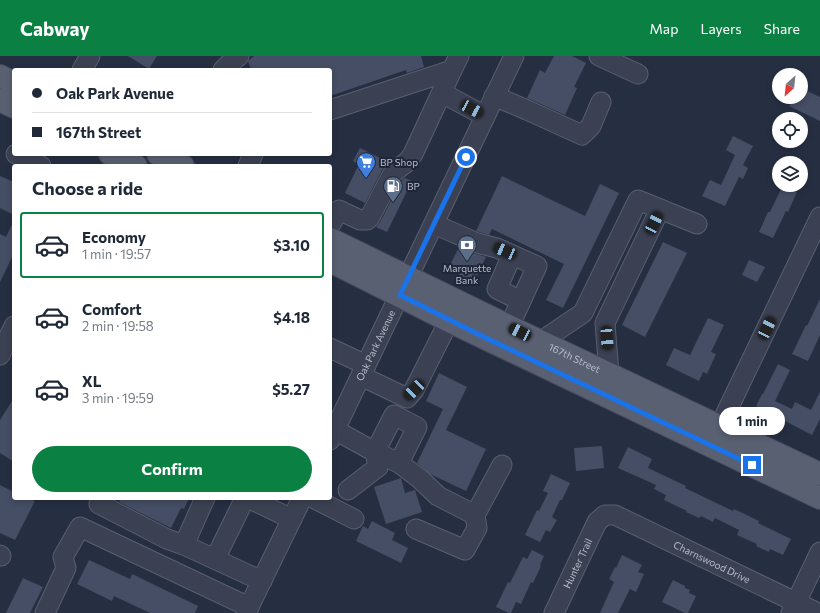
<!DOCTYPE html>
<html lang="en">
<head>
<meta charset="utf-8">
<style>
  body { margin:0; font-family:Commissioner,sans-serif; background:#f6f6f7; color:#1f2937; height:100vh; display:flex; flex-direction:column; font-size:15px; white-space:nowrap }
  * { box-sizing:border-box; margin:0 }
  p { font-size:13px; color:#747a83 }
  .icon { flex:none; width:22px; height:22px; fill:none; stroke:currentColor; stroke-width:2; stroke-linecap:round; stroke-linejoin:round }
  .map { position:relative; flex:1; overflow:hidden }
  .details { position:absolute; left:12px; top:108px; width:320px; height:336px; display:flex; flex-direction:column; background:#fff; border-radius:4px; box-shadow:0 2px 6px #0003 }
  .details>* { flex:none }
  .banner { position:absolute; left:12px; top:12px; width:320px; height:88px; border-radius:4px; box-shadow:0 2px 6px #0003; display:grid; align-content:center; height:88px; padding:0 20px; background:#fff }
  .needle { width:26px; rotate:207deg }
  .fabs { position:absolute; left:772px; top:12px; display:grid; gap:8px }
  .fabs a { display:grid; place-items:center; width:36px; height:36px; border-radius:50%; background:#fff; box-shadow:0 2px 6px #0003; font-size:20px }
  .end { position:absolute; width:18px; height:18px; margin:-9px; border:5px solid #1a73e8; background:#fff; box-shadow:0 0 0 2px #fff }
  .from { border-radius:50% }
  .bubble { position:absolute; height:28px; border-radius:14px; background:#fff; box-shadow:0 2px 6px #0003; font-size:13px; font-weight:700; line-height:28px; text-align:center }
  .car { position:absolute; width:12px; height:24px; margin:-12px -6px; border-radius:5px; box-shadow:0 0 3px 1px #0007; background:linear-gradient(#222 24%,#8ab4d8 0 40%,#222 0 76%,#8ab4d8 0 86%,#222 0) }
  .banner b { display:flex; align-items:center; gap:14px; height:38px; font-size:15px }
  .banner b+b { border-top:1px solid #e0e1e3 }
  .banner i { width:10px; height:10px; background:#1f2937 }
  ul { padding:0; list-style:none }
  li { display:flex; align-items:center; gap:12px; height:66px; margin:0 8px 6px; padding:0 12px; border:2px solid transparent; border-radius:4px }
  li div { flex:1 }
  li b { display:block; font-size:15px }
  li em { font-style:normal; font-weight:700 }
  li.current { border-color:#0b8043 }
  li>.icon { width:36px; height:36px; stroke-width:1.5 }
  h2 { padding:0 20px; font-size:18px; line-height:48px }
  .button { display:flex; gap:8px; margin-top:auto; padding:8px 20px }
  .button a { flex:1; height:46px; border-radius:24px; background:#0b8043; color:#fff; font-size:16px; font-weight:700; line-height:46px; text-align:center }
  header { display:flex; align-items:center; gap:24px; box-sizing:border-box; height:56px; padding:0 20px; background:#0b8043; color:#fff }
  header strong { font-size:19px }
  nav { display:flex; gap:22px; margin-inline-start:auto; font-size:14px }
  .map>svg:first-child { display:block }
  .building { fill:#454e64 }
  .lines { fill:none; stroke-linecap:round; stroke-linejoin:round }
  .minor-casing { stroke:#595f6f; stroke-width:21 }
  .major-casing { stroke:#444a5b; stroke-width:24 }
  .minor { stroke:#3b4152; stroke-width:19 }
  .major { stroke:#596072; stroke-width:22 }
  .route { stroke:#1a73e8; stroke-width:5 }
  .labels { text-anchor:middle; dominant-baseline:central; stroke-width:4; stroke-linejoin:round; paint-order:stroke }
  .poi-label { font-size:10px; fill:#b8bdcc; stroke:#1f2637; text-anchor:start }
  .street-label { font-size:10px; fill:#b8bdcc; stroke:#1f2637 }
</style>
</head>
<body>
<header>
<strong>Cabway</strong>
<nav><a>Map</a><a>Layers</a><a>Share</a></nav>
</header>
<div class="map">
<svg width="820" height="557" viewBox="0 0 820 557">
  <rect width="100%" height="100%" fill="#262f42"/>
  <path class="building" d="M128,0H157L149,13Z
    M254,0H421L424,11L407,17L406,14L330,40V14H251L248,5Z
    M554,0H572L586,7L574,31L577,32L565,59L527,42L540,14L545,17Z
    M801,32L820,41V65L789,50L793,41H801Z
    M733,80L753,90L743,109L748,112L743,123L739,121L725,150L702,140L710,124L721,129L735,99L726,94Z
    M360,92L388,106L383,112L365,147L345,137L359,108L353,105Z
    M0,120L14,126V159L0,152Z
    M502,120L585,160L600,128L619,137L563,252L546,244L564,208L492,173L489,179L476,175Z
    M405,122L412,125L387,176L376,171L380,166L402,124Z
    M783,129L797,136L788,156L786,155L773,182L759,176L768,156H770Z
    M14,164V197L0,226V178L6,181Z
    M663,186L687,197L645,281L622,269Z
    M459,191L473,197L486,201L474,226L448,213Z
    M749,204L765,211L757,226L742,219Z
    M820,243V279L808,305L792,298L806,269L807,270Z
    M708,262L724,269L711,296L716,298L707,318L703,316L699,325L666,309L674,292L690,299Z
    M778,308L790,314L775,345L792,353L795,346L811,354L820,336V363L812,379L756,350L762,338H763Z
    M439,317L467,331L446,374L486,393L466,435L430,418L417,407L443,353L426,345Z
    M14,342V406L0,397V364Z
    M602,390L604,412L576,415L574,392Z
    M628,391L652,403L648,412L686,430L685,432L733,455L734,453L759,465L758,467L791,483L783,499L770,493L769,496L756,490L757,488L737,479L739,474L715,462L713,466L701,460L699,462L686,456L687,455L664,444L666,439L654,433L656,429L618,412Z
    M551,418L570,427L562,444H560L552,461L557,464L550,476L546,474L540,486L525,479L537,454L539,455L548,437L543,435Z
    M401,422L405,437L415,434L422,456L386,468L374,431Z
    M0,429L14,436V442H28L35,445L15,484L0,477Z
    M121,442H189L184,453L181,452L171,472L119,446Z
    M372,465L395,477L392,484L408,492L401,507L356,485L363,470L368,473Z
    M532,494L544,500L540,509L541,510L533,527L531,526L521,548L516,546L511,557H509L496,551L508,526L510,527L523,501L527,503Z
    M622,499L642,509L638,516L644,518L636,536L630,533L618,557H600L614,526L609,523L615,511L616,512Z
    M89,504L130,523L132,518L198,550L195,557H150L114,540L112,545L77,528Z
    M23,522L43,531L30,557H6Z
    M673,524L685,530V532L690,534L689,537L696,540L688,557H685L662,546Z"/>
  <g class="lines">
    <defs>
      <g id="minor">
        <path d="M599,0L638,18"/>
        <path d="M82,14L90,0"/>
        <path d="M223,14L230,7L239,0"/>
        <path d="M442,37L485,60"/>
        <path d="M494,40L527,54L582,79L591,70L601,46"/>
        <path d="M330,54L452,14L459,0"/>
        <path d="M16,98L41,110"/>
        <path d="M248,110L253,98"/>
        <path d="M434,168L477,187L497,192L537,210L509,271"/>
        <path d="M330,169L339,154L360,164H367L370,161L393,117L408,105L413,98L452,14"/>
        <path d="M512,199L497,233L521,245"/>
        <path d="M540,286L583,257L638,144L697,168"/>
        <path d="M330,292L366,309"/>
        <path d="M0,299L14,270"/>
        <path d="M609,318L605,267L660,153"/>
        <path d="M361,320L407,342L414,334L449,265"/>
        <path d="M335,374L375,396L399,407L417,371L394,359L375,396L378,411L348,434"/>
        <path d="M714,383L727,355L820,161"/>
        <path id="s1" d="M330,384L514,0"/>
        <path d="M399,407L420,423L438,440L475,459L502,409"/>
        <path d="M102,442L99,448L167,483L184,489L262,525"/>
        <path d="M248,442L292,463"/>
        <path d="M313,442L354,463"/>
        <path d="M416,473L465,494L477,472L475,459"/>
        <path d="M184,489L205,442"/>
        <path d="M0,499L1,500"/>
        <path d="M215,503L245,442"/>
        <path d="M45,557L66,512L63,501L80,471L249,551"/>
        <path d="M246,557L302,442"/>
        <path id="s2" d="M554,557L597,466L605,459H615L818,557"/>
        <path d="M791,557L820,496"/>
      </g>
      <g id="major">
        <path d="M0,20L14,27"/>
        <path d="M0,44L14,51"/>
        <path d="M110,98L136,110"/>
        <path d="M158,98L183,110"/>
        <path id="s3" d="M330,183L531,281L820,418"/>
        <path d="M330,205L449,265L820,442"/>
      </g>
    </defs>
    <use href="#minor" class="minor-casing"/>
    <use href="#major" class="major-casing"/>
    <use href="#minor" class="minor"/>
    <use href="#major" class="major"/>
  </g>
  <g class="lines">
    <path class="route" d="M466,101L400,239L486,282L752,409"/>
  </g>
  <defs>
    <symbol id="supermarket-pin" viewBox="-11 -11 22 30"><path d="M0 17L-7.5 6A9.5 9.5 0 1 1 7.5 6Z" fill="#3f7fe0" stroke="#1f2637"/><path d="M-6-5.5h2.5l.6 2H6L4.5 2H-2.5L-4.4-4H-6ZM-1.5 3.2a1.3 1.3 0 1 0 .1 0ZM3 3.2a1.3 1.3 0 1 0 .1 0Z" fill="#fff"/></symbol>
    <symbol id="fuel-pin" viewBox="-11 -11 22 30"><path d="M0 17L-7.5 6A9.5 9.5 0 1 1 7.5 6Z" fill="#5c6f8a" stroke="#1f2637"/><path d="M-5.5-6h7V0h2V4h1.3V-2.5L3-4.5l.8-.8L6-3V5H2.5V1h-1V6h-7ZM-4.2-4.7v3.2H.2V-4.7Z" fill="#fff"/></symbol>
    <symbol id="bank-pin" viewBox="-11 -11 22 30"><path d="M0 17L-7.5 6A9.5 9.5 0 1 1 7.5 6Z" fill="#5c6f8a" stroke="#1f2637"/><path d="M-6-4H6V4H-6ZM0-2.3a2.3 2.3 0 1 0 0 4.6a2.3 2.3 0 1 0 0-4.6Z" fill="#fff"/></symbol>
  </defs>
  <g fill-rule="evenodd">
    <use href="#supermarket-pin" x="355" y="95" width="22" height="30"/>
    <use href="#fuel-pin" x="382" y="119" width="22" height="30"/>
    <use href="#bank-pin" x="456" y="178" width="22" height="30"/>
  </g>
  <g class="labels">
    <g class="poi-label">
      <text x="380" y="106">BP Shop</text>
      <text x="407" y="130">BP</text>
      <text x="467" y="212" text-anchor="middle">Marquette<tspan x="467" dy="12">Bank</tspan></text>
    </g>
    <g class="street-label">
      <text stroke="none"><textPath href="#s1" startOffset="105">Oak Park Avenue</textPath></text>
      <text stroke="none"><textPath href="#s3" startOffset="272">167th Street</textPath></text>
      <text stroke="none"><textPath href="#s2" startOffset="229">Charnswood Drive</textPath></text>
      <text stroke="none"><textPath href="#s2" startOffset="55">Hunter Trail</textPath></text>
    </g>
  </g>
</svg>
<div class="fabs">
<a><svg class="needle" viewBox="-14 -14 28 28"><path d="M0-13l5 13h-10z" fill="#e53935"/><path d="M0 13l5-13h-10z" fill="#747a83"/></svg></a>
<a><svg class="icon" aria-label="locate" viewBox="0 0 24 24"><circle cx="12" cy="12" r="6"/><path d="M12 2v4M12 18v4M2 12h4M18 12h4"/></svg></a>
<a><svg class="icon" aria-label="layers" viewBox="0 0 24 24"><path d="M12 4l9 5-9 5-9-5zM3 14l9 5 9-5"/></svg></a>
</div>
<i class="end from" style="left:466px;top:101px"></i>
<i class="end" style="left:752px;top:409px"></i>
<div class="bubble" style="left:719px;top:351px;width:66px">1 min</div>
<i class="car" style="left:472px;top:53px;rotate:118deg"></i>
<i class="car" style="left:654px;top:167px;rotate:26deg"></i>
<i class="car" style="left:505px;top:195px;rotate:294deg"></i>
<i class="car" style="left:767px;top:272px;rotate:26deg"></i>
<i class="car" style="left:520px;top:276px;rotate:296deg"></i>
<i class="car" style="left:607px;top:282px;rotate:176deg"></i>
<i class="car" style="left:414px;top:334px;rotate:226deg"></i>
<div class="banner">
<b><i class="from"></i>Oak Park Avenue</b>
<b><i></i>167th Street</b>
</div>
<section class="details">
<h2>Choose a ride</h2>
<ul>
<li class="current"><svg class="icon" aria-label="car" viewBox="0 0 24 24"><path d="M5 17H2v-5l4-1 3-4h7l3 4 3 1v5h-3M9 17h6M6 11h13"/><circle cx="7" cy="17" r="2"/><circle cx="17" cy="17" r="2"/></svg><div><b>Economy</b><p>1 min · 19:57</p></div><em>$3.10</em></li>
<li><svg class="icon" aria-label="car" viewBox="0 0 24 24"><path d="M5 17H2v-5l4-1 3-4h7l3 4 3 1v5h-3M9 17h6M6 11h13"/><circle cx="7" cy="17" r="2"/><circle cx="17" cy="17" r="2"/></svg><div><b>Comfort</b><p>2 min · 19:58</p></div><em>$4.18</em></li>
<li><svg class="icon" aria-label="car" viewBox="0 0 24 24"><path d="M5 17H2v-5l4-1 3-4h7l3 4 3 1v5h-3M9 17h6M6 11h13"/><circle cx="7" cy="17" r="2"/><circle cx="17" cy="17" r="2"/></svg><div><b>XL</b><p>3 min · 19:59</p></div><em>$5.27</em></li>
</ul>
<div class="button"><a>Confirm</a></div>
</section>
</div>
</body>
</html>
